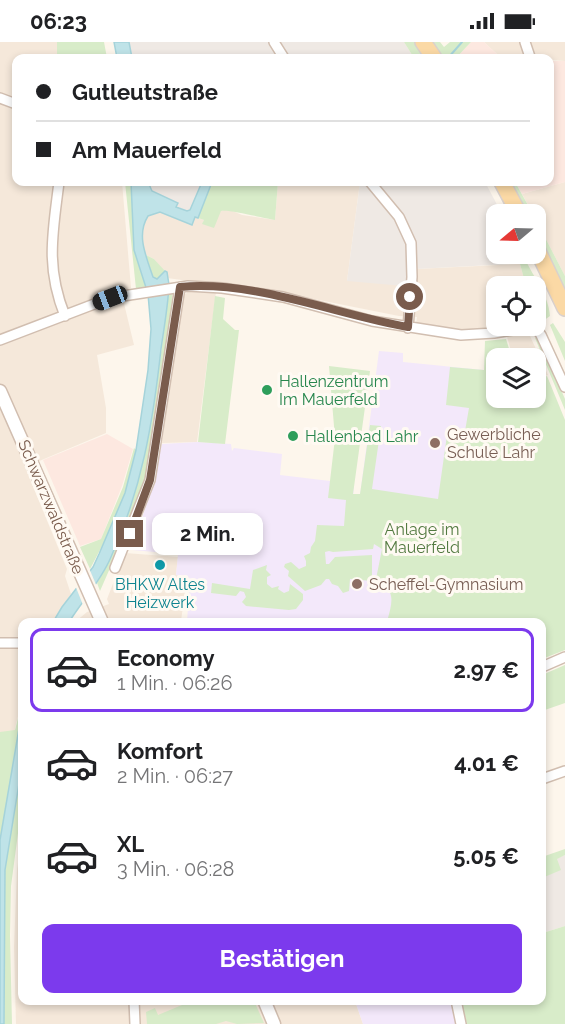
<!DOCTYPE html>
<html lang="de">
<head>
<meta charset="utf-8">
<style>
  body { margin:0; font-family:Raleway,sans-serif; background:#f2f2f2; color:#202124; height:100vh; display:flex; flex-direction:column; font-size:22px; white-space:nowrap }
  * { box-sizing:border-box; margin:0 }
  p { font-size:20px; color:#757577 }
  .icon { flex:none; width:33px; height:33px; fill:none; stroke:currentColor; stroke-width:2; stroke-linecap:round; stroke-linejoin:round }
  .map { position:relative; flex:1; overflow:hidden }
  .panel { position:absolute; left:18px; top:576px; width:528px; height:387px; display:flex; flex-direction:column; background:#fff; border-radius:12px; box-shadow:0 3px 9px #0003 }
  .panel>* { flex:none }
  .guide { position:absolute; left:12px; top:12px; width:542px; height:132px; border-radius:12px; box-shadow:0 3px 9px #0003; display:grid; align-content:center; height:132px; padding:0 24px; background:#fff }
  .needle { width:39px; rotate:251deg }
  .tools { position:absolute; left:486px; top:162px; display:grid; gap:12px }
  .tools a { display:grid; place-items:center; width:60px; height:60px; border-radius:12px; background:#fff; box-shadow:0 3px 9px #0003; font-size:30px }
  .end { position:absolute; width:27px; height:27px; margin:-14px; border:8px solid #7a5c4d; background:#fff; box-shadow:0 0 0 3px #fff }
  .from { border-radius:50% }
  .bubble { position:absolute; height:42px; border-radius:12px; background:#fff; box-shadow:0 3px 9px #0003; font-size:20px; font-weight:700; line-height:42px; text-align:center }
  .car { position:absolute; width:18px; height:36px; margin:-18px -9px; border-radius:8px; box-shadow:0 0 4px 2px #0007; background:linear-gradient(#222 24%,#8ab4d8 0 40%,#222 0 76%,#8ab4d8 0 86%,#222 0) }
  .guide b { display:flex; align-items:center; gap:21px; height:57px; font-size:22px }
  .guide b+b { border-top:2px solid #e0e0e0 }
  .guide i { width:15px; height:15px; background:#202124 }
  ul { padding:10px 0 0; list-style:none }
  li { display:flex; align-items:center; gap:18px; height:84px; margin:0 12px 9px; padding:0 12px; border:3px solid transparent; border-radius:12px }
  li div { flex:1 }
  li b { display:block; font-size:22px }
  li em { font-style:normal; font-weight:700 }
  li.active { border-color:#7c3aed }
  li>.icon { width:54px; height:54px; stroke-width:1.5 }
  .primary-button { display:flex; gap:12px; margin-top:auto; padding:12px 24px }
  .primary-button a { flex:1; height:69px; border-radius:12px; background:#7c3aed; color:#fff; font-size:24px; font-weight:700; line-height:69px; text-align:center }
  .status { display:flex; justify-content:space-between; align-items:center; height:42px; padding:0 30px; background:#fff; direction:ltr }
  .status svg { height:16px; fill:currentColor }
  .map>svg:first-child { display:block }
  .residential { fill:#f5e8da }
  .commercial { fill:#fde8e0 }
  .industrial { fill:#efe9e4 }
  .education { fill:#f3e8fa }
  .green { fill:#d8ecc9 }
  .water { fill:#bfe3e8; stroke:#a5d3da; stroke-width:1.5 }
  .pier { fill:#fdf6ec }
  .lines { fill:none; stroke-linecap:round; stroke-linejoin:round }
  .stream { stroke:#a5d3da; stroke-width:2 }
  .minor-casing { stroke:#d1beb0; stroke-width:12 }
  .tertiary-casing { stroke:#d1beb0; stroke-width:15 }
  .primary-casing { stroke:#dad1cd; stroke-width:18 }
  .minor { stroke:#fff; stroke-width:9 }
  .tertiary { stroke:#fff; stroke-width:12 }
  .primary { stroke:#fbd9a5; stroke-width:15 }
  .route { stroke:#7a5c4d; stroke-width:8 }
  .leisure-dot { fill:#2e9e5b; stroke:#fffaf3; stroke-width:2 }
  .education-dot { fill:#8d6e63; stroke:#fffaf3; stroke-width:2 }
  .culture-dot { fill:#0f9aa8; stroke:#fffaf3; stroke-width:2 }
  .labels { text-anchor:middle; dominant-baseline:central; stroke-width:6; stroke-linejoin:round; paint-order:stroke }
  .leisure-label { font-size:16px; fill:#27864d; stroke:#fffaf3; text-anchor:start }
  .education-label { font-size:16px; fill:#785e54; stroke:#fffaf3; text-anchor:start }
  .street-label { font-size:16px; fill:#7a5c4d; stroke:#fffaf3 }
  .park-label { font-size:16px; fill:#537a41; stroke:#fffaf3 }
  .culture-label { font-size:16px; fill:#0d838f; stroke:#fffaf3 }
</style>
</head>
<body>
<div class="status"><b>06:23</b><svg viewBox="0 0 49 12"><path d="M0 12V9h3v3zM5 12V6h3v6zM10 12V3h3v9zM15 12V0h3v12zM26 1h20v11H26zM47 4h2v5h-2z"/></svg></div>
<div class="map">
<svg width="565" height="982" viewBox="0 0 565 982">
  <rect width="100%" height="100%" fill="#fdf6ec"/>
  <path class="residential" d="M0,0H57V16H16V140H122L131,246L121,249L134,303L97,313L106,366V391L25,425L67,527L65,534L71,552L53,580H22V660L16,682L0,779Z
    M484,0H565V19L499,14Z
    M278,140H360L347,239L416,227L520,222L526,244H496V284H528L530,294L548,333L536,337V316H513L504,284L461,288L416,283L417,275L399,274L269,248L217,242L197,400L162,401L180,254L187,251L189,239L167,236V230L162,227L154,217L146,213L143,205V181L148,174L160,170L192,183L195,175L204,178L203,182L221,169L228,167L242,173L275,178Z
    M565,140V234L536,178V172H533L522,152Z
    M125,511L178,515L176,533L187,535L181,579L189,580H75L87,570L109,562L107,557Z
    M22,792V958L355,959L363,982H16L14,905L17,828Z"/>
  <path class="commercial" d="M471,0H484L499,14L524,16H456Z
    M549,19H565V140L522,152L515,140H549Z
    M107,392L133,407L122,444L101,497L80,504L43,418Z"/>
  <path class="industrial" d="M129,0H404L414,16H290L286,10L274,16H132Z
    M148,140H202L190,168L187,169L176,164L177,161L152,149Z
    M360,140H485L502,172H496V212H522L527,221L416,227L415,245L347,239Z
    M565,813V884L546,890L542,876V823Z"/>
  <path class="education" d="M379,309L403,311V320L484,328L493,339L442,464L360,453Z
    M198,400L231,402L232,409L234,406L282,412L280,433L330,439V441L354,444L352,469L384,509L416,580H187L190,536L176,533L178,512L132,508L150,451L162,402Z
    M355,959H451L457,982H363Z"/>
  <path class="green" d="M57,0H104L107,16H57Z
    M404,0H416L425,16H414Z
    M431,0H440L444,5L450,0H471L456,16H440Z
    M125,140H131L134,208L146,246L136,247Z
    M212,140H278L275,178C263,176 228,167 221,169L214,186L202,182L204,178L198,176Z
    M506,140H515L533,172H523Z
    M536,178L565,234V253L536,196Z
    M146,213L154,217L165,229L157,237L153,235Z
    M527,221C535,237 549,255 550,274L543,279L536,270V244H526L520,222Z
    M173,249L164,326L146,433L131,478L100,549L97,541C149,452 155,350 169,250Z
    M215,254L225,256L223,277L235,288H239L225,402L198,400Z
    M553,281L565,300V319L550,283Z
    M535,296H538L565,357V368Z
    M506,297L512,316H496V356H536V338L547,334L565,378V608L542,617V580H382L381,579L387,578L388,576C392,561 396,547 378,541L376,537L382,507L374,502L373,507L333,510L329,509L325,510L326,522H329L335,515L372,513V539L350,537L349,549L343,551L338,544L332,542L329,537H326L321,543L305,549L288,534L289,529L284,525L285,522L291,520L299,527L306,524V519L304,514L310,511L311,505L315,499L317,483L344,484L346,458L328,456L335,396L329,324L370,329L353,452H360L370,383L381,384L372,447L438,457L448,386L465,389L469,366L446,363L450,325L484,328L485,299Z
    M134,406L136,408L125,451L113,483L90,527L80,505L101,497L123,445Z
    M267,523L266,528L271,533L267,535V542L272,546L279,544L278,547L284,551L289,549L290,542L303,552V558L296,567L289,568L246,564L242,560L246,555L244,550L240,549L236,554L211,551L212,541L250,547L253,528Z
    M565,623V661L542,669V633Z
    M22,660V669L0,798V690L15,688Z
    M22,723V761L11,844L10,893L12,982H4L5,828Z
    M565,807V813L557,817L561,828L542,836V815Z
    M542,876L546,890L565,884V982H467L461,959L542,958Z
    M194,958L254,959L264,981L237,982L226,979L216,982H147L146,970L155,966L158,973Z"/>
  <path class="water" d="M114,0H129L132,16H117Z
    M131,140H148L152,149L178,161L176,165L187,169L190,168L202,140H212L198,176L195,175L192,183L160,170L148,174C136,193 146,214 153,235L157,237L165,229L167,230L169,243C168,264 164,286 161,307C153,380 142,447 111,515C101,539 82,559 69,580H53L62,565L93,525L99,512L125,451L136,408L148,328L151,287L148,252L134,208Z
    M22,669V723L5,828L4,982H0V798Z"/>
  <path class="pier" d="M89,526L97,545L83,563L75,543Z"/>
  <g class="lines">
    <path class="stream" d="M448,16L462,0"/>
    <defs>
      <path id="minor" d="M274,0L284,16
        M525,0L530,15
        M0,56L16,62
        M59,140C53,190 45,224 65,274
        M370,140L399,175L411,201L412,235L408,286
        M0,298L110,256L188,244L222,246L283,255L372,279L461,293L494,291L519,287L536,286L541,293L565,345
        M115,526L150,438L180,245
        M0,601H22
        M542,625L565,615
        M542,737L565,729
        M134,958L135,982
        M456,958L461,982"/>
      <path id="tertiary" d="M0,349L102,580
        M264,958L274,982"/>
      <path id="primary" d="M423,0L434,16
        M502,140L519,172
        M536,205L565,266"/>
    </defs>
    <use href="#minor" class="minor-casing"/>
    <use href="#tertiary" class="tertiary-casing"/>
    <use href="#primary" class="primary-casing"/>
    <use href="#minor" class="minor"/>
    <use href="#tertiary" class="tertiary"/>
    <use href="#primary" class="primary"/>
  </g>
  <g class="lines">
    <path class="route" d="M130,492L150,438L180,245C254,238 335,272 408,285L410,255"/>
  </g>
  <g class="leisure-dot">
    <circle cx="267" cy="348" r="6"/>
    <circle cx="293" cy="394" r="6"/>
  </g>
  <g class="education-dot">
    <circle cx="435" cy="401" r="6"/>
    <circle cx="357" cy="542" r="6"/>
  </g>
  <circle class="culture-dot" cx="160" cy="523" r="6"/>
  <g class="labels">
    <g class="leisure-label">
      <text x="279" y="339">Hallenzentrum<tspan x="279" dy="18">Im Mauerfeld</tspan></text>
      <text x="305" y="394">Hallenbad Lahr</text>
    </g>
    <g class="education-label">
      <text x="447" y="392">Gewerbliche<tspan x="447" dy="18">Schule Lahr</tspan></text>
      <text x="369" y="542">Scheffel-Gymnasium</text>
    </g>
    <g class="street-label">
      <text transform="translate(51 465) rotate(67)">Schwarzwaldstraße</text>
    </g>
    <g class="park-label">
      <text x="422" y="487">Anlage im<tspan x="422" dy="18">Mauerfeld</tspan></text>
    </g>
    <g class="culture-label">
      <text x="160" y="542">BHKW Altes<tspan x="160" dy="18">Heizwerk</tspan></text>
    </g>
  </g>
</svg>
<div class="tools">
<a><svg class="needle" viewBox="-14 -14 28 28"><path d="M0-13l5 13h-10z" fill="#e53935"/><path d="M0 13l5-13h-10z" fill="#757577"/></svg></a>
<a><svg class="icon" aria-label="locate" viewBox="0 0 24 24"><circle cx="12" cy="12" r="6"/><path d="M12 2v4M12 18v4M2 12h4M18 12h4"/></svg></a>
<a><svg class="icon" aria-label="layers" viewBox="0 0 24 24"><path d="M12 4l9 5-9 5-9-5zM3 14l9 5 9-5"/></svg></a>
</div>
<i class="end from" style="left:410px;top:255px"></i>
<i class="end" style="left:130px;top:492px"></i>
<div class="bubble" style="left:152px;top:471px;width:111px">2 Min.</div>
<i class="car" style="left:110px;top:256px;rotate:249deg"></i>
<div class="guide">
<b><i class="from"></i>Gutleutstraße</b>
<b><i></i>Am Mauerfeld</b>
</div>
<section class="panel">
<ul>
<li class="active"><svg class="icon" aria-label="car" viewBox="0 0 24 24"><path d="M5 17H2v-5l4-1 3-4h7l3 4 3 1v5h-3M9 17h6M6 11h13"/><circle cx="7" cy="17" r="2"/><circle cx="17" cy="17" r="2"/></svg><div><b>Economy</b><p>1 Min. · 06:26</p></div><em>2.97 €</em></li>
<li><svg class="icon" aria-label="car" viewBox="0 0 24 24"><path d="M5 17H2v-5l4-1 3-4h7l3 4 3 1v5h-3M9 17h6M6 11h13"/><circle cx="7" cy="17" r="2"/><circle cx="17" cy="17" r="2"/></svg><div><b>Komfort</b><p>2 Min. · 06:27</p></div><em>4.01 €</em></li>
<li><svg class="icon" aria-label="car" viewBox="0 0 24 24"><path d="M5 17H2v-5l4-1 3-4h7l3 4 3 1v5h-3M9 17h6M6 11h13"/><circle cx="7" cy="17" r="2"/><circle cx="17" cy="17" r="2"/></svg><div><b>XL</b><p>3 Min. · 06:28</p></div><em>5.05 €</em></li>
</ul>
<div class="primary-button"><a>Bestätigen</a></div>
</section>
</div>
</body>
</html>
